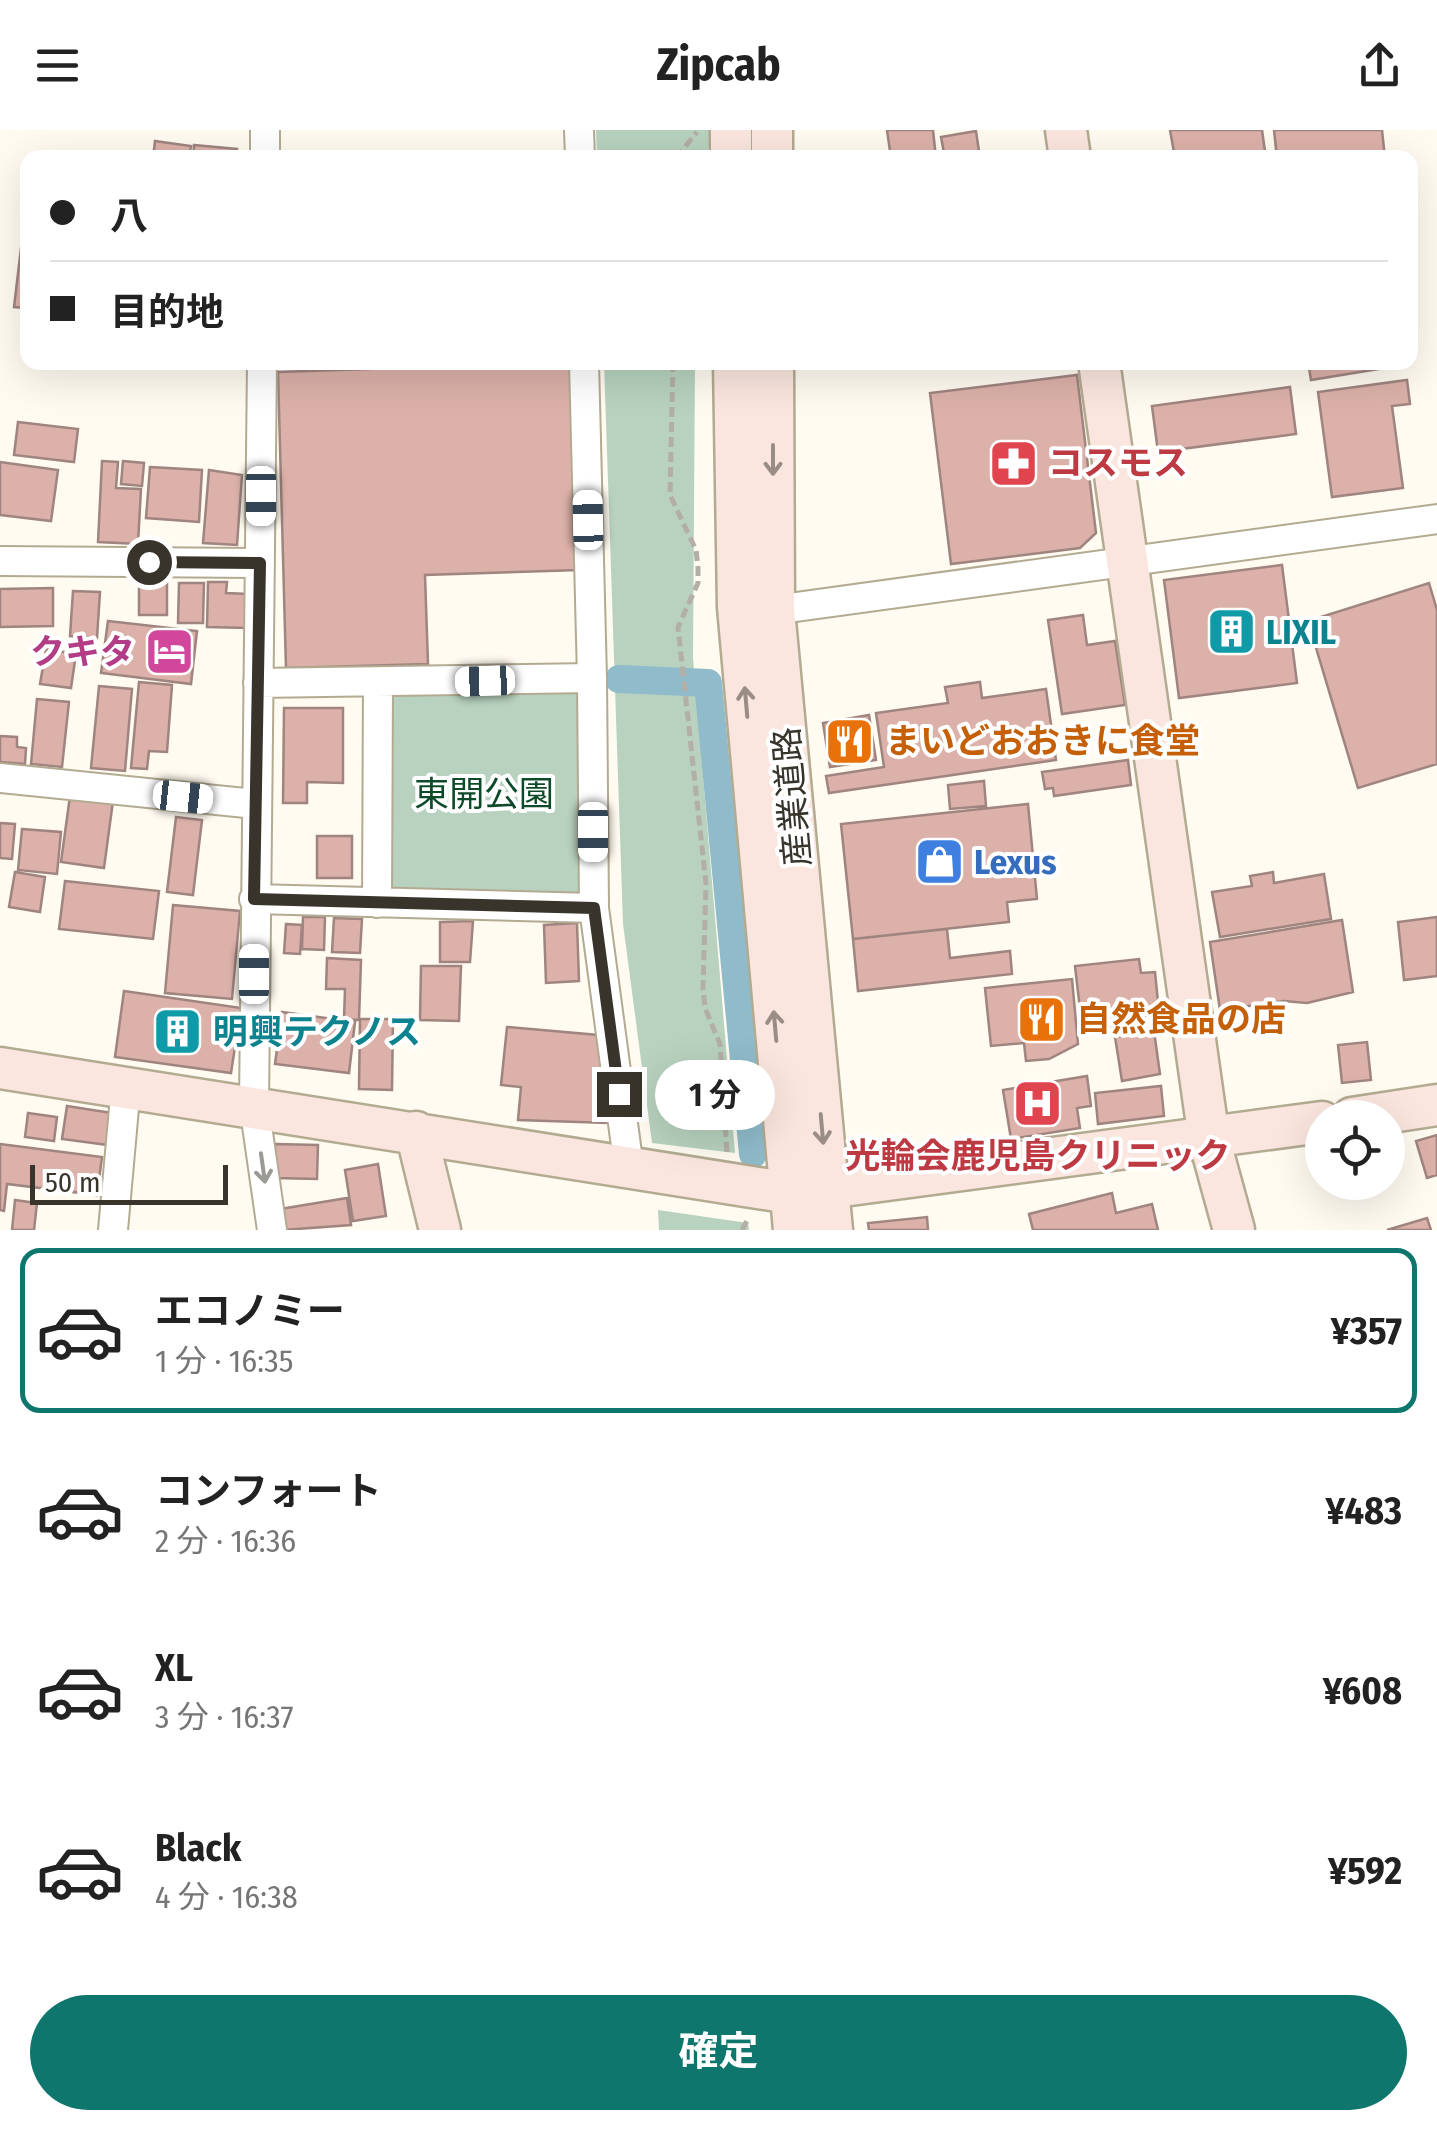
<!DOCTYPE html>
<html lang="ja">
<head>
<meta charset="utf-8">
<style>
  body { margin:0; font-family:"Fira Sans Condensed","Noto Sans JP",sans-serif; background:#f2f2f2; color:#222; height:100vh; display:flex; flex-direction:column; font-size:38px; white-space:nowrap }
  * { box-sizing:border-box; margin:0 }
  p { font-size:32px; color:#767676 }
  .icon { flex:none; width:55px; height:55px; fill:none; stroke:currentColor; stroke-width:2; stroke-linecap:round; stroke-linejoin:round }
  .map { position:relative; height:1100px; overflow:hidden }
  .details { display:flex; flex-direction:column; background:#fff; flex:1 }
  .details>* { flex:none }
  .guide { position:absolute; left:20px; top:20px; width:1398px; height:220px; border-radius:20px; box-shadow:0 10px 40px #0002; display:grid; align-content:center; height:220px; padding:0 30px; background:#fff }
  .controls { position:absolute; left:1305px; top:970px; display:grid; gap:20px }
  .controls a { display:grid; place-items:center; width:100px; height:100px; border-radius:50%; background:#fff; box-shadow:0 10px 40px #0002; font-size:50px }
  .scale { position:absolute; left:30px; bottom:25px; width:198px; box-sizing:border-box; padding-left:10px; border:5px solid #38342b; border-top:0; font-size:28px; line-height:35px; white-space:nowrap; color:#38342b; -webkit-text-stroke:8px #fff; paint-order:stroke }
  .end { position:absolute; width:45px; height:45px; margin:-22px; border:12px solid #38342b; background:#fff; box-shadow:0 0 0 5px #fff }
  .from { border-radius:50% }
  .bubble { position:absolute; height:70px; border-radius:35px; background:#fff; box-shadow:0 10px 40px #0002; font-size:32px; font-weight:700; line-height:70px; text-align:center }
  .car { position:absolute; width:30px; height:60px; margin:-30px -15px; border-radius:12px; box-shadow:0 0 8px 2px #0007; background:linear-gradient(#fff 24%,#345 0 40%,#fff 0 76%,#345 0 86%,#fff 0) }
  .guide b { display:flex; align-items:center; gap:35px; height:95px; font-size:38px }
  .guide b+b { border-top:2px solid #e0e0e0 }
  .guide i { width:25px; height:25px; background:#222 }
  ul { padding:18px 0 0; list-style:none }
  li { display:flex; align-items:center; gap:30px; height:165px; margin:0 20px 15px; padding:0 10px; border:5px solid transparent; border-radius:20px }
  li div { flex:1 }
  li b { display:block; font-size:38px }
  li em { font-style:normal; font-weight:700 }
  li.active { border-color:#0f766e }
  li>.icon { width:90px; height:90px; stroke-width:1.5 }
  .button { display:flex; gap:20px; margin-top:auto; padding:20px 30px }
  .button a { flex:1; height:115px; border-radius:60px; background:#0f766e; color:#fff; font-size:40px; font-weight:700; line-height:115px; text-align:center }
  header { display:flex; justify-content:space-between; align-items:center; height:130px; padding:0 30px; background:#fff; font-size:45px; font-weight:700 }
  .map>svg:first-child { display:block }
  .green { fill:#b8d2bf }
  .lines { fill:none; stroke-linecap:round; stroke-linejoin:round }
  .canal { stroke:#8fbbca; stroke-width:28 }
  .building { fill:#dcb1a9; stroke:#9f847f; stroke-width:2.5 }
  .street-casing { stroke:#b3aa92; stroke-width:32 }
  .secondary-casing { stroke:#b3aa92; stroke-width:45 }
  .path { stroke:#b3afa6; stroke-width:5; stroke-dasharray:10 5; stroke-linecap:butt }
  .street { stroke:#fff; stroke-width:28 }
  .secondary { stroke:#fbe6df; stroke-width:40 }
  .oneway { stroke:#9a8d85 }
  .oneway2 { stroke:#9c9a95 }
  .route { stroke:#38342b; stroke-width:12 }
  .labels { text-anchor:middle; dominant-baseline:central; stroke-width:8; stroke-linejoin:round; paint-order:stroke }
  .health-label { font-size:35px; font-weight:bold; fill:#be3a42; stroke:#fff; text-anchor:start }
  .culture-label { font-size:35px; font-weight:bold; fill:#0d838f; stroke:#fff; text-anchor:start }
  .hotel-label { font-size:35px; font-weight:bold; fill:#b23c85; stroke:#fff; text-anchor:end }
  .food-label { font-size:35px; font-weight:bold; fill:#c56008; stroke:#fff; text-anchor:start }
  .park-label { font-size:35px; fill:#0d4a2a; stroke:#fff }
  .street-label { font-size:35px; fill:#38342b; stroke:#fff }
  .shop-label { font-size:35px; font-weight:bold; fill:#366cbe; stroke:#fff; text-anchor:start }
</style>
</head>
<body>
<header><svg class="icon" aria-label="menu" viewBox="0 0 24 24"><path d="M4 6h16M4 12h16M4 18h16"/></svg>Zipcab<svg class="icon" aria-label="share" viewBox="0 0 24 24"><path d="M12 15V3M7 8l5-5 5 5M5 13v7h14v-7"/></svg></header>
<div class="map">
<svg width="1437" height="1100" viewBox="0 0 1437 1100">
  <rect width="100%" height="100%" fill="#fffbf1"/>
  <path class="green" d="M596,0H710L708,27H597Z
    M604,233H695L693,528L735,1023L652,1013L623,794Z
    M577,560L581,765L385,763L391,565Z
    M658,1080L748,1093L749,1100H659Z"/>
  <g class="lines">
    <path class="canal" d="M619,549L708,553L753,1024"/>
  </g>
  <path class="building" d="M887,0H933L936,28H891Z
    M1170,0H1262L1266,28H1175Z
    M1274,0H1382L1385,28H1277Z
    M976,1L980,28H945L941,7Z
    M155,11L191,16L189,28H153Z
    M194,15L237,19V28H193Z
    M23,101H28V201L22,200L25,178L14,177Z
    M573,232L579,440L425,445L428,534L286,538L278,242Z
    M1308,232H1390L1391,237L1311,250Z
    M1077,245L1096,403L1080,418L951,434L930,263Z
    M1407,250L1410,274L1392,276L1403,358L1332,367L1318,262Z
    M1290,257L1296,304L1158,322L1152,276Z
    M18,292L78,299L74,332L14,325Z
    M102,331L118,332L116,358L141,359L138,414L98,412Z
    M123,331L144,333L142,356L121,354Z
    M0,332L58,340L51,391L0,385Z
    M150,337L202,340L199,392L146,388Z
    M209,340L242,345L237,415L203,413Z
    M1282,435L1297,553L1179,568L1164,450Z
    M139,449H167V485H139Z
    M208,452H227L226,463L248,464V498L207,497Z
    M179,453H204L203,493H178Z
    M1429,453L1437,480V634L1358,658L1308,491Z
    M53,458V496L0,497V459Z
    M73,461L100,462L97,508L70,506Z
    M1083,485L1087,515L1115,511L1125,575L1062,584L1048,490Z
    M108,491L197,501L191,554L101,543Z
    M46,519L76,524L71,558L40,554Z
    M139,552L172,555L167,622L149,621L147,639L131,638Z
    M980,552L982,568L1046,559L1056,630L829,663L826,646L884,637L876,583L948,573L945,557Z
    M99,556L132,559L125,641L91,638Z
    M37,569L69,572L62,637L31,634Z
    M284,578H343V653L307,652V673H283Z
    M869,585L876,630L830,637L823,593Z
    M0,606L17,607V617L26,618L25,634L0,632Z
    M1128,630L1131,655L1054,666L1053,658L1045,659L1042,642Z
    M984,651L986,676L950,679L948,655Z
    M70,666L113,671L104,738L61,732Z
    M1028,674L1037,769L1007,772L1009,792L853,809L841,694Z
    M176,687L202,690L193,765L167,762Z
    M0,693L15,694L12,729L0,728Z
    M22,699L61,702L57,744L18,740Z
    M317,706H352V748H317Z
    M15,742L45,747L40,782L9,777Z
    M1273,742L1274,753L1324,744L1331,789L1220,807L1212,762L1252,756L1250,746Z
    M65,751L159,761L153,809L59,799Z
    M173,775L240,781L232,869L165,863Z
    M303,787H325L324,820L302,819Z
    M1437,787V846L1404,850L1398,792Z
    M334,788L362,789L360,823L332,822Z
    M1342,790L1353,862L1307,873L1284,871L1220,880L1210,812Z
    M473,791L470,832H440V792Z
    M577,793L579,851L546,853L544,795Z
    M286,794L302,795L300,824L284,823Z
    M947,799L950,828L1010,821L1012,844L858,861L853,809Z
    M327,828L361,830L359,890L344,889L345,859H326Z
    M1139,829L1141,843L1155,842L1159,882L1145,884L1146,898L1083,905L1075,836Z
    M421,836H461L459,891L420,890Z
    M1072,849L1078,914L1049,929L1026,931L1024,913L991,916L985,858Z
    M124,861L241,878L231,943L115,927Z
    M282,882L355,892L349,943L275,934Z
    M360,889H393L392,960L359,959Z
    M507,897L598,905L608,993L518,990L521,957L501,955Z
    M1154,901L1160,944L1122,951L1115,907Z
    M1367,912L1371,950L1342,953L1338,915Z
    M1087,946L1091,976L1077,978L1080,998L1011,1009L1003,960Z
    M1161,956L1164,986L1098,994L1095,963Z
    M67,976L112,983L108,1015L62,1009Z
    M28,983L57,987L54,1011L25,1007Z
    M1437,1005V1045L1427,1048L1416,1011Z
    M0,1014L102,1027L97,1065L7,1054L4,1081L0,1080Z
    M275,1014L318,1015L317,1049L274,1048Z
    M378,1034L386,1086L353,1091L345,1040Z
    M1112,1063L1116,1083L1152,1074L1158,1100H1033L1029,1084Z
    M347,1068L351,1095L283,1100L280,1079Z
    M15,1070L37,1073L34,1100H12Z
    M927,1087L928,1100H869L868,1093Z
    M1427,1088L1431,1100H1387Z"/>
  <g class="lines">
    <defs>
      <path id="street" d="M579,0L580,28
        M265,28V0
        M262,232L254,975L272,1100
        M0,431L260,433
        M774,480L1437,389
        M258,553L592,548L584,232
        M0,648L256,674
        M254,769L594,778L592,548
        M377,773L378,554
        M594,778L629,1038
        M113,1100L126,956"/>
      <path id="secondary" d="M731,0V28
        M772,0V28
        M1066,0L1070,28
        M734,232L738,477L794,1100
        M773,232L774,480L832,1100
        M1099,232L1209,1009L1234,1100
        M0,938L790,1063L1322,992
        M1352,988L1437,975
        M416,1002L440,1100"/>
    </defs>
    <use href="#street" class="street-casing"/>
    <use href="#secondary" class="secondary-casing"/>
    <path class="path" d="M676,28L697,2
      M673,232L670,365L696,420L698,438V453L678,497L706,754L703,859L705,878L720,914L727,1023
      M742,1100L748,1089"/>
    <use href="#street" class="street"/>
    <use href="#secondary" class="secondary"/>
  </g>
  <defs><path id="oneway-shaft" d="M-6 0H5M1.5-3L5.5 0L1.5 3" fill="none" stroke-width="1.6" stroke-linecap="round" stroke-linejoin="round" transform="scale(2.5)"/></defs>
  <g class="oneway">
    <use href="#oneway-shaft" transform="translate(773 330) rotate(90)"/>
    <use href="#oneway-shaft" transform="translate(746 572) rotate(-95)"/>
    <use href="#oneway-shaft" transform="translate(775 896) rotate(-95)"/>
    <use href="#oneway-shaft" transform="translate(822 999) rotate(85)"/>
  </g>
  <use class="oneway2" href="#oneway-shaft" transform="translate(263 1038) rotate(82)"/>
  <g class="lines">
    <path class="route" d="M149,432L260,433L254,769L594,778L619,964"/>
  </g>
  <defs>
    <symbol id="pharmacy-square" viewBox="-11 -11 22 22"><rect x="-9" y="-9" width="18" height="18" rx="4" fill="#e0444e" stroke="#fff"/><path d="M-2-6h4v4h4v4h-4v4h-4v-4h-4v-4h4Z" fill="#fff"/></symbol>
    <symbol id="building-square" viewBox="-11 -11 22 22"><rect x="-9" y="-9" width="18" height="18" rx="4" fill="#0f9aa8" stroke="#fff"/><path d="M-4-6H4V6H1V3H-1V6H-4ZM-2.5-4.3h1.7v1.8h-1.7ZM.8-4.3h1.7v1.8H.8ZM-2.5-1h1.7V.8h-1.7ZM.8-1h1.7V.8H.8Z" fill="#fff"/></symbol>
    <symbol id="hotel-square" viewBox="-11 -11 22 22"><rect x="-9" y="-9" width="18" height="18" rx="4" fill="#d1479c" stroke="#fff"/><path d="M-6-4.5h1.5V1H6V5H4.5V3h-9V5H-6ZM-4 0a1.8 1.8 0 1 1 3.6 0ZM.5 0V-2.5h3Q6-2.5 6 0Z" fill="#fff"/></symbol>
    <symbol id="restaurant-square" viewBox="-11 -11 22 22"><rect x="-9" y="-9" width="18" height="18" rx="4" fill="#e8710a" stroke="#fff"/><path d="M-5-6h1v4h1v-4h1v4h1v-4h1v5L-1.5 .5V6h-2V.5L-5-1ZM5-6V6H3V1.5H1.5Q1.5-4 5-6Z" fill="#fff"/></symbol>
    <symbol id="shop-square" viewBox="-11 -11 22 22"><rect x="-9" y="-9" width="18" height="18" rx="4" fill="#3f7fe0" stroke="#fff"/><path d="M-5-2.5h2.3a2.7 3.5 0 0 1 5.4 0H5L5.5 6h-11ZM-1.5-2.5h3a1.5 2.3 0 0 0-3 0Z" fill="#fff"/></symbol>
    <symbol id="hospital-square" viewBox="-11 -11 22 22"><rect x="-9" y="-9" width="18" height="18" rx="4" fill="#e0444e" stroke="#fff"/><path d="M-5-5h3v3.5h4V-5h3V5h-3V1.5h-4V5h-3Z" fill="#fff"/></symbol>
  </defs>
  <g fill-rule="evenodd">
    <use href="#pharmacy-square" x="986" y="306" width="55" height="55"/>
    <use href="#building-square" x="1204" y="474" width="55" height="55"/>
    <use href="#hotel-square" x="142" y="494" width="55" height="55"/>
    <use href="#restaurant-square" x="822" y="584" width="55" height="55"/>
    <use href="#shop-square" x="912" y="704" width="55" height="55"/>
    <use href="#restaurant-square" x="1014" y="862" width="55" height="55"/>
    <use href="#building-square" x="150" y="874" width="55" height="55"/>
    <use href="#hospital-square" x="1010" y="946" width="55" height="55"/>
  </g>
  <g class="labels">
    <g class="health-label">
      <text x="1048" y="333">コスモス</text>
      <text x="1038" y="1026" text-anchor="middle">光輪会鹿児島クリニック</text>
    </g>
    <g class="culture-label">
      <text x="1266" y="502">LIXIL</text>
      <text x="213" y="902">明興テクノス</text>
    </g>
    <g class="hotel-label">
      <text x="135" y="522">クキタ</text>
    </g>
    <g class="food-label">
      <text x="885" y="611">まいどおおきに食堂</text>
      <text x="1076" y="889">自然食品の店</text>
    </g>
    <g class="park-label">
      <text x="484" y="664">東開公園</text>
    </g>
    <g class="street-label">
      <text transform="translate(792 667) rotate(-95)">産業道路</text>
    </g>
    <g class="shop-label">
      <text x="974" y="732">Lexus</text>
    </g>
  </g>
</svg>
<div class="controls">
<a><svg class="icon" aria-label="locate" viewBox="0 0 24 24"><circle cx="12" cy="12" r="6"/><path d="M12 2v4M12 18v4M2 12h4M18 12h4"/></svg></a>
</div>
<div class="scale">50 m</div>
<i class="end from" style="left:149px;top:432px"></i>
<i class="end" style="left:619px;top:964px"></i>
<div class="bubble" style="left:655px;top:930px;width:120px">1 分</div>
<i class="car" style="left:261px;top:366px;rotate:180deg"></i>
<i class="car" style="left:588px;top:390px;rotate:359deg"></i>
<i class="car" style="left:485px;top:551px;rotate:268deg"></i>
<i class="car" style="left:183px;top:667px;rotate:96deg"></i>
<i class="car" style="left:593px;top:702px;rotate:180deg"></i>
<i class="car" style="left:254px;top:844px;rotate:0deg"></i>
<div class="guide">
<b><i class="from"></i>八</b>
<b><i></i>目的地</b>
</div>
</div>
<section class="details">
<ul>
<li class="active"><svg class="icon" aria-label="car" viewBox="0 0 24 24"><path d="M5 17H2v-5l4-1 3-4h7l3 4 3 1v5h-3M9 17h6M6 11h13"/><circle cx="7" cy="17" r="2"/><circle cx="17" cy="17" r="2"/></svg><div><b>エコノミー</b><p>1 分 · 16:35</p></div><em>¥357</em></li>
<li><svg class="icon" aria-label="car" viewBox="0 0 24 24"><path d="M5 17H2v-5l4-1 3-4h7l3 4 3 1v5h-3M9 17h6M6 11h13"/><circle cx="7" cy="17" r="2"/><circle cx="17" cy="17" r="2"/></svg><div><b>コンフォート</b><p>2 分 · 16:36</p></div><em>¥483</em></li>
<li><svg class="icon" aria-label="car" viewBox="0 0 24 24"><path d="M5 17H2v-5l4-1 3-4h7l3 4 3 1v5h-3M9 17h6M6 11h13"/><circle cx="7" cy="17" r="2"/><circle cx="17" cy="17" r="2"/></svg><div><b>XL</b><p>3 分 · 16:37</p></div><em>¥608</em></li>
<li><svg class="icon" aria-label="car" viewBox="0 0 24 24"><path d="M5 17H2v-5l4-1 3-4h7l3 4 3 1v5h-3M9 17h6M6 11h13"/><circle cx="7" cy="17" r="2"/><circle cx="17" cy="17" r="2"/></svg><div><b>Black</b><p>4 分 · 16:38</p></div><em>¥592</em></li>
</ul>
<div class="button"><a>確定</a></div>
</section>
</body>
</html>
